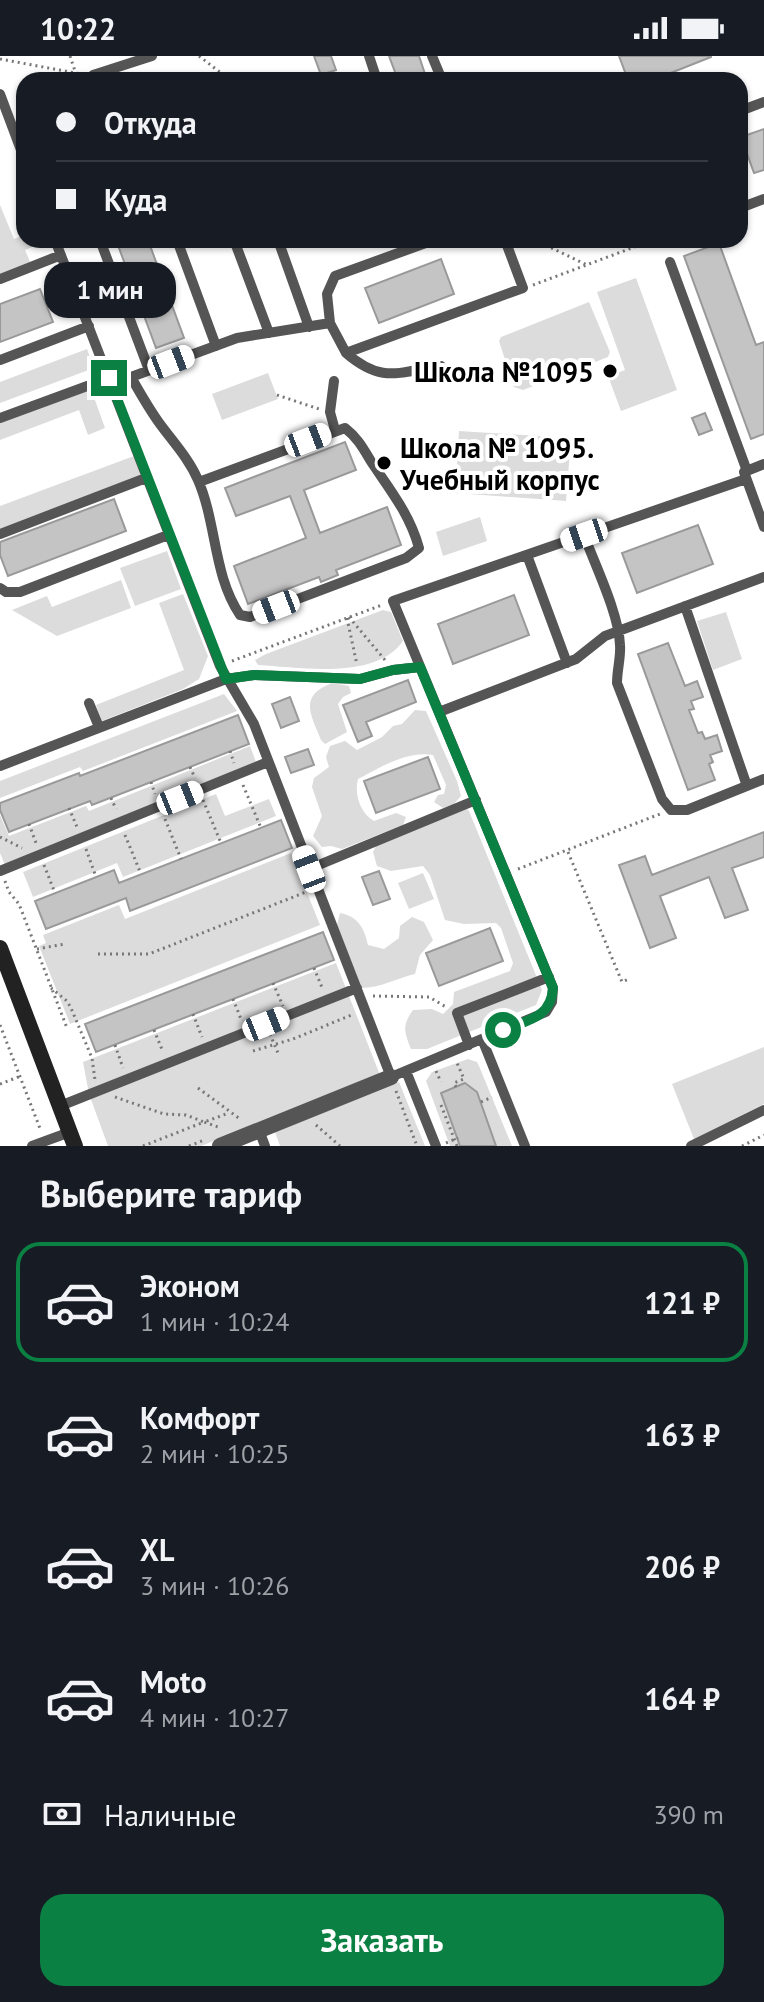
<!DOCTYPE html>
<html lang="ru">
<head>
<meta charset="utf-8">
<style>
  body { margin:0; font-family:"PT Sans",sans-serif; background:#242831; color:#f1f3f6; height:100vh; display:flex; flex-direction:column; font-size:30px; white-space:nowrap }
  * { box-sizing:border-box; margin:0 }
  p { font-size:26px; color:#9ea1a6 }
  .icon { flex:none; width:44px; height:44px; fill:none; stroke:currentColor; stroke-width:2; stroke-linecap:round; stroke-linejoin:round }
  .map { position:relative; height:1090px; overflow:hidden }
  .sheet { display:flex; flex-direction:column; background:#171b24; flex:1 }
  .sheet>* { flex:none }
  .banner { position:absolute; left:16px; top:16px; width:732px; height:176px; border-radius:24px; box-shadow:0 2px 6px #0004; display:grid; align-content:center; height:176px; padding:0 40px; background:#171b24 }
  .end { position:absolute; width:36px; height:36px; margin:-18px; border:10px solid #0b8043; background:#fff; box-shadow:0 0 0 4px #fff }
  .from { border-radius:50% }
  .bubble { position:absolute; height:56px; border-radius:24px; background:#171b24; box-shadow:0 2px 6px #0004; font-size:26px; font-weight:800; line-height:56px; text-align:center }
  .car { position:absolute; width:24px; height:48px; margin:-24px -12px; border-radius:10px; box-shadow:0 0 6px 2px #0007; background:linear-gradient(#fff 24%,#345 0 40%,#fff 0 76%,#345 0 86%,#fff 0) }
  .banner b { display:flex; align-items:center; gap:28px; height:76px; font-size:30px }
  .banner b+b { border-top:2px solid #363941 }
  .banner i { width:20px; height:20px; background:#f1f3f6 }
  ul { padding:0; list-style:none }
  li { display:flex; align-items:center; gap:24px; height:120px; margin:0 16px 12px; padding:0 24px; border:4px solid transparent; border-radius:24px }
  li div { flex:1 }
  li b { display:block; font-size:30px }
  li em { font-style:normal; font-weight:800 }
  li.active { border-color:#0b8043 }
  li>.icon { width:72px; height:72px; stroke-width:1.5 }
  h2 { padding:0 40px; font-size:36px; line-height:96px }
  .pay { display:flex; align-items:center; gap:20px; height:88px; padding:0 40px; font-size:30px }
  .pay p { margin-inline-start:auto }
  .cta { display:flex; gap:16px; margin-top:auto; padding:16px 40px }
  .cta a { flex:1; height:92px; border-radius:24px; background:#0b8043; color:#fff; font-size:32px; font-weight:800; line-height:92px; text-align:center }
  .status { display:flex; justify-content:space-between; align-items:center; height:56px; padding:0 40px; background:#171b24; direction:ltr }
  .status svg { height:22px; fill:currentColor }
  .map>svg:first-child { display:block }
  .green { fill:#dcdcdc }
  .building { fill:#c4c4c4; stroke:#999; stroke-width:2 }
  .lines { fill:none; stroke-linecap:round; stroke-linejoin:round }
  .path { stroke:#777; stroke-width:3; stroke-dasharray:2 4; stroke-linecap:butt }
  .lane { stroke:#555; stroke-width:10 }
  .street { stroke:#555; stroke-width:16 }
  .secondary { stroke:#222; stroke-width:16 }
  .route { stroke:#0b8043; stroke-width:10 }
  .poi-dot { fill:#000; stroke:#fff; stroke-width:3 }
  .labels { text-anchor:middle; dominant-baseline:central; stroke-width:8; stroke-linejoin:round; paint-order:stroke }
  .poi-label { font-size:28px; font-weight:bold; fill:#000; stroke:#fff; text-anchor:end }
</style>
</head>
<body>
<div class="status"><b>10:22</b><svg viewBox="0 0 49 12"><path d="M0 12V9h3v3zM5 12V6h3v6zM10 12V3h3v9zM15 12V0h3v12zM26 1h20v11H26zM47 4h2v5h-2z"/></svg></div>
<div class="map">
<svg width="764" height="1090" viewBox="0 0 764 1090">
  <rect width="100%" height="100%" fill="#fff"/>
  <path class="green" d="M0,149L14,183L24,179V184H49L25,194L30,206L0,218Z
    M636,222L677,334L621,355L608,320L625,314L597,236Z
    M589,246L610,296L608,301L523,334L514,331L499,285L501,281Z
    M87,293L94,312L0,347V326Z
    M268,317L278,343L222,364L212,338Z
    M91,333L105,372L88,379L79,354L0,384V366Z
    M459,375L571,382L566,445L455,437Z
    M134,400L142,420L0,474V450Z
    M480,461L487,485L443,500L436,476Z
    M167,495L181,533L135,550L120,512Z
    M121,524L131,552L57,580L12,554L47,540L52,551Z
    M183,538L208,600L199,623L183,633L102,665L96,649L184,614L159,547Z
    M383,554L391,556L403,585C375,625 300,611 258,609L255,604L266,598Z
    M726,556L742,603L713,614L697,565Z
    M332,627L349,630L351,637L343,641L338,648L347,676L325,688L321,684C311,659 298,640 332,627Z
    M224,638L237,655L83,715L80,711L0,742V725Z
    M415,654L426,655L457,725L461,740L453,749L443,752L434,746L438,739L444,738L446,729L433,699C408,694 379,712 358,723C354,738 360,757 374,765L396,757L406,761L403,769L342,793L331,790L322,791L313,780L322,760L312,731L314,722L329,711L326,701L330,690L345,685L357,694L382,681L393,670L402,668Z
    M250,690L256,706L5,809L0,797V759L9,780L86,750L89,755Z
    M216,738L225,760L269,743L276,760L123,821L117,807L33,841L23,816Z
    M467,753L469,755L542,934L536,949L427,993H411C404,976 402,969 413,954L432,953L443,958L453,948L454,936L510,915L513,907L501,872L496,867L464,868L445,864L430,819L423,810L391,815L377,810L373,796L377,788Z
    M291,797L320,869L70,968L39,890L46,887L43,879L119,849L125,863Z
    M423,817L434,843L409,853L398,827Z
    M340,857C359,861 364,872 368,889L384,893L399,882L400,870L412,861L424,866L433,884L420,899L415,918C397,922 380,932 361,932L337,869Z
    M336,907L380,1019L201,1090H108L89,1038L83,1006Z
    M764,991V1048L694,1083L672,1028Z
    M468,1003L477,1006L479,1010L512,1090H450L426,1025L432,1016Z
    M399,1026L425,1090H280L275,1076Z"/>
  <path class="building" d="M314,0H331L336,14L321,19Z
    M389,0H419L427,24H398Z
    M619,0H711V1L653,24H628Z
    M764,73V114L754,117L741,81Z
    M116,184H148L184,282L156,292Z
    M719,187L756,289L764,286V378L751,383L684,200Z
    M441,203L454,238L379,267L365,232Z
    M40,233L53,266L0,286V248Z
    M705,357L712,374L699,379L692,362Z
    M345,386L356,414L304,434L320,477L387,451L401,489L336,514L338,519L321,526L319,521L248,548L234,510L306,482L290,440L236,460L225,432Z
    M114,443L126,475L8,520L0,499V486Z
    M698,469L713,508L637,537L622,497Z
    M514,539L529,579L453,608L438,568Z
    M668,587L685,630L697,625L703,641L691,645L694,653L689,654L698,677L702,676L705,683L717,679L722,695L710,699L713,706L709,708L715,724L688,734L638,598Z
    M408,624L416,646L366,666L372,680L358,686L343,649Z
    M290,641L299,665L281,672L272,648Z
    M238,659L249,688L92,749L90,745L9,776L0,754V747L79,717L80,720Z
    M308,693L314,709L291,717L285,701Z
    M428,701L440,733L376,757L364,725Z
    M281,764L292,792L130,855L126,842L46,873L35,845L114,814L119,827Z
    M764,776V801L732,812L748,854L725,862L709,821L660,840L676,882L650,892L619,809L645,800L652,819Z
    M379,815L390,843L373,849L362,821Z
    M490,872L503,905L439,930L426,897Z
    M323,876L334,904L96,996L85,968Z
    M465,1027L477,1036L496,1090H460L441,1037Z"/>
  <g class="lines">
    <path class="path" d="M70,0L75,15
      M199,0L230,24
      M0,3L81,18
      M535,184L587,209
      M444,187L459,190L473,184
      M533,229L653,184
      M277,339L319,353
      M349,561L385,604
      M347,562L357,609
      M232,605L382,549
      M230,695L234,707
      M190,711L195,722
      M151,726L155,738
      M243,729L261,772
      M111,742L116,753
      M203,744L221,787
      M69,752L77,771
      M165,763L181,803
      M29,768L36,787
      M125,779L141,818
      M0,781L22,792
      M86,793L96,821
      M568,796L622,926L629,923
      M44,809L55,837
      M518,813L660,758
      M5,825L9,836L19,848L67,972
      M37,893L65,888
      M98,898H149L306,836
      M314,912L323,934
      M273,927L283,950
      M51,932L67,945L71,952L92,1002L95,1024
      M373,940L429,941L446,951
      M233,943L241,963
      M193,958L202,981
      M0,969L41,1075
      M154,974L163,996
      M270,978L278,997
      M115,989L123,1012
      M253,995L293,983L354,958
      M436,1015L441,1026
      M0,1028L21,1020
      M456,1031L454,1027L464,1023L457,1007
      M198,1032L240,1063
      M396,1035L417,1090
      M115,1041L164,1058L186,1059L204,1066L229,1057
      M481,1046L492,1041
      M441,1049L457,1090
      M316,1069L340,1090
      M446,1087L458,1082
      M143,1090L204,1066L221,1072
      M189,1090L204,1084
      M742,1090L764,1079"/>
    <path class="lane" d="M369,0L377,24
      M432,0L442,24
      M93,19L152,0
      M0,38L24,102
      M740,55L764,46
      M740,152L764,143
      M55,184L220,610L254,668L391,1021L546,956L552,946L553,932L393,545L746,423
      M100,184L149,314
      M177,184L216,290
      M234,184L269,277
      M278,184L309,271
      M670,206L747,415
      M0,223L61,199
      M330,267L327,238L335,220L434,184
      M346,297C382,328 398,316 441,310
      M0,304L89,270
      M131,321C140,337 149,353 160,368C174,387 189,403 198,424C217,468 213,519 240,559L250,561L406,502L419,492C410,459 391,435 372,407C364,394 358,382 345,372L199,426
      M334,325L330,356L335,374
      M0,362L109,322L131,321L237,282L330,267L346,297L523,232L505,184
      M764,408L744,416L764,471
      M0,478L146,422
      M584,479C595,509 619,558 620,589C621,601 617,614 617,627L662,743L671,754H687L764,723
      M527,499L567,607
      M0,532L6,536H20L168,479
      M685,550L747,730
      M89,647L99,671
      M439,656L576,603L605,580L764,521
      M0,710L226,623L254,619L360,623L393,614L420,611
      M309,813L476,744
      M0,815L268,706
      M482,983L525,1090
      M469,989L457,957L549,921
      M406,1015L436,1090
      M60,1050L357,932
      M259,1074L265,1090
      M32,1090L70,1076
      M691,1090L764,1054"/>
    <path class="street" d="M220,1090L391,1021"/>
    <path class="secondary" d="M0,892L75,1090"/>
  </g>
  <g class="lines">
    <path class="route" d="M109,322L226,623L254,619L360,623L393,614L420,611L553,932C551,962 528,964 503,974"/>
  </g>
  <g class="poi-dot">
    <circle cx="610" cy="315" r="8"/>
    <circle cx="384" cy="407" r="8"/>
  </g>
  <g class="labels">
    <g class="poi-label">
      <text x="594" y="315">Школа №1095</text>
      <text x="400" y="391" text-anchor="start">Школа № 1095.<tspan x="400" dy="32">Учебный корпус</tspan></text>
    </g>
  </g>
</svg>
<i class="end from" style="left:503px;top:974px"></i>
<i class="end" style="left:109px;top:322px"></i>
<div class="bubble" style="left:44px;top:206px;width:132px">1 мин</div>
<i class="car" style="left:171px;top:306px;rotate:69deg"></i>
<i class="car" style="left:308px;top:384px;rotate:69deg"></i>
<i class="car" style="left:584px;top:479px;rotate:251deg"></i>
<i class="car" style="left:276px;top:551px;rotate:249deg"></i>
<i class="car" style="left:180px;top:742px;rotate:68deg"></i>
<i class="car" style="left:309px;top:813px;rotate:339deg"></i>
<i class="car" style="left:266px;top:968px;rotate:68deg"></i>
<div class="banner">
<b><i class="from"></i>Откуда</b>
<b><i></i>Куда</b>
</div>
</div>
<section class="sheet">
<h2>Выберите тариф</h2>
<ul>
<li class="active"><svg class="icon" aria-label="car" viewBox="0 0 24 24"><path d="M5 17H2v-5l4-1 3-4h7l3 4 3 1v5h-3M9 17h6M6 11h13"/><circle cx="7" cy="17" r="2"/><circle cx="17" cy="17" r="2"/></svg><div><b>Эконом</b><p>1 мин · 10:24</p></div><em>121 ₽</em></li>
<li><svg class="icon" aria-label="car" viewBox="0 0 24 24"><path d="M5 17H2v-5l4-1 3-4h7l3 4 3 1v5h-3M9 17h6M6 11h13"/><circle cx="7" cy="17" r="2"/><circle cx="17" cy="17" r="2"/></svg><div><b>Комфорт</b><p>2 мин · 10:25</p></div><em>163 ₽</em></li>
<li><svg class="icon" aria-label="car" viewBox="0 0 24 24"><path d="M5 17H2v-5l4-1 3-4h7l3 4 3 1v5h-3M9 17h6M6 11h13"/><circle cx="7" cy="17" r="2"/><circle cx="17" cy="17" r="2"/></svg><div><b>XL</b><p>3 мин · 10:26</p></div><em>206 ₽</em></li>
<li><svg class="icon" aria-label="car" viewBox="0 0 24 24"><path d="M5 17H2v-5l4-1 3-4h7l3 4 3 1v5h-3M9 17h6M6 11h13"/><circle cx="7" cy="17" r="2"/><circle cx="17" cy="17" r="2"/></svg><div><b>Moto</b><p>4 мин · 10:27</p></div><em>164 ₽</em></li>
</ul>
<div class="pay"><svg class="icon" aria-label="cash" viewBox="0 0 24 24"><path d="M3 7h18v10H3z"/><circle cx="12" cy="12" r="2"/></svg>Наличные<p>390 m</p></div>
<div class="cta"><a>Заказать</a></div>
</section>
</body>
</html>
